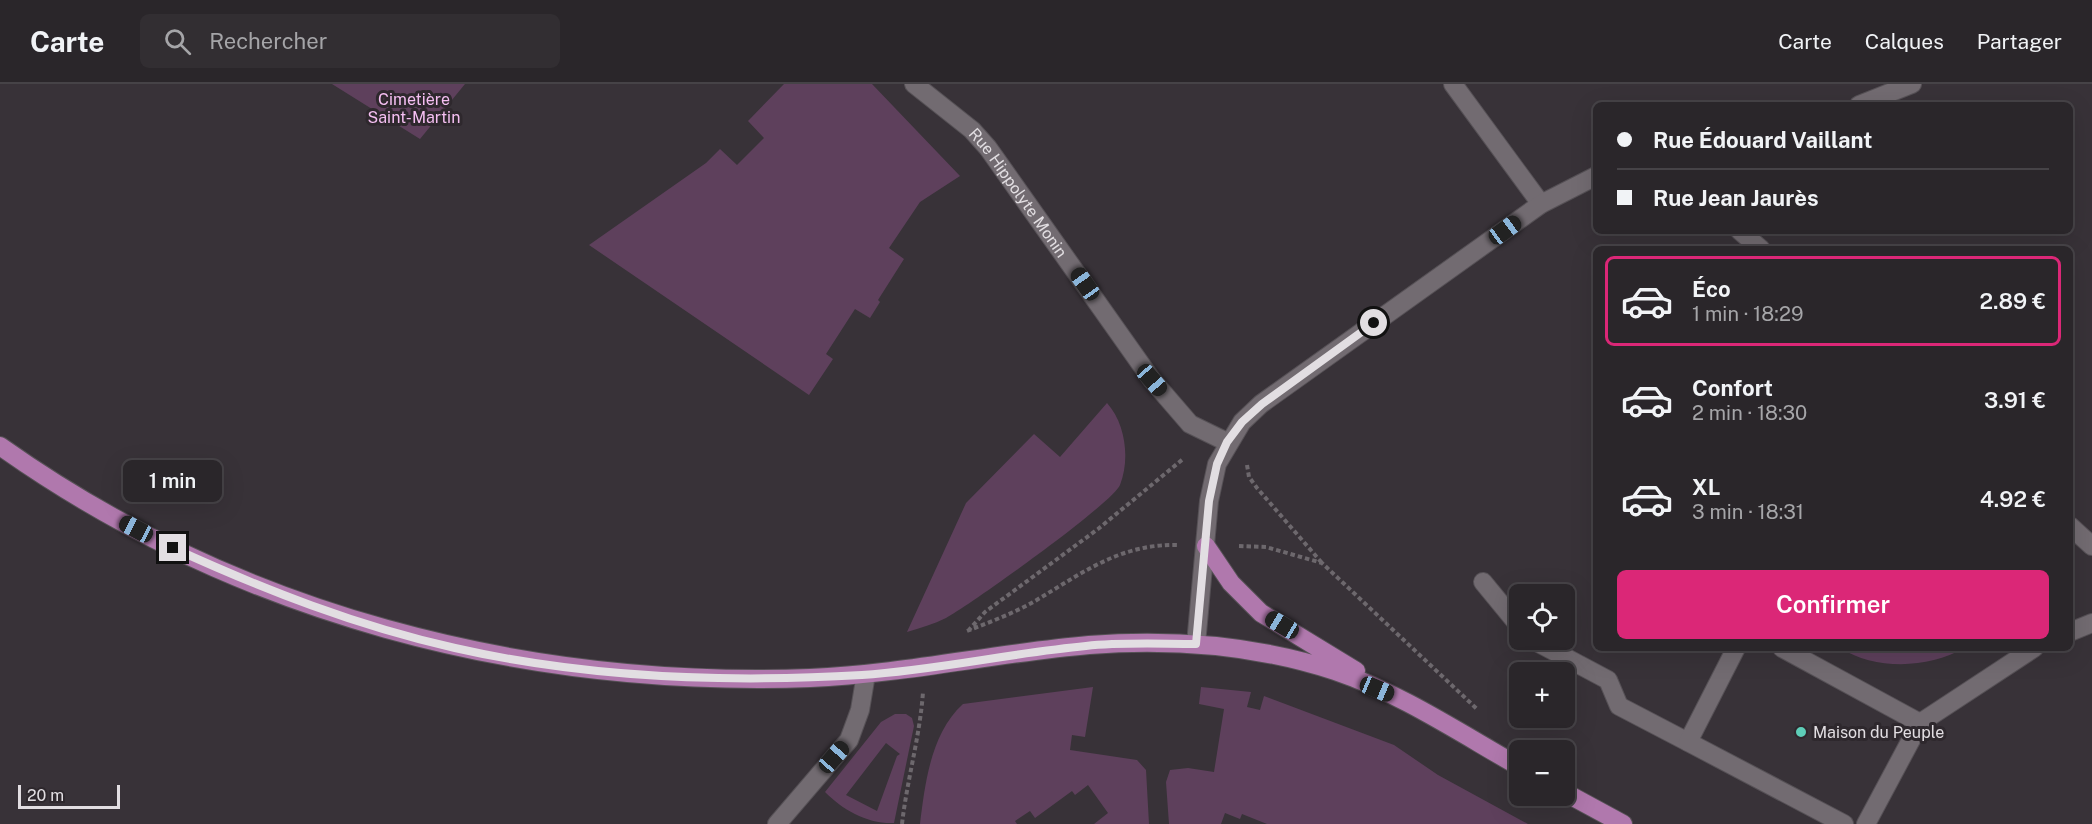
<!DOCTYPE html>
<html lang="fr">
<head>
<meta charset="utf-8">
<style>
  body { margin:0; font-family:"Public Sans",sans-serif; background:#322e32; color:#f1f3f6; height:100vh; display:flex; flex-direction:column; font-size:22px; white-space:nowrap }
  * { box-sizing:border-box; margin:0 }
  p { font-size:20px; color:#a5a5a8 }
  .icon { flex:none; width:33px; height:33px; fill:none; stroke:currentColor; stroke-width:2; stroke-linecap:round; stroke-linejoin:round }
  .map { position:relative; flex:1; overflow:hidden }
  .sheet { position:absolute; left:1593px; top:162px; width:480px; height:405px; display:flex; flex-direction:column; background:#2a262a; border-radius:9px; box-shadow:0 6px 24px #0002,0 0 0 2px #464347 }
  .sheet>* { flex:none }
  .hud { position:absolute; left:1593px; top:18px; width:480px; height:132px; border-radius:9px; box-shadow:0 6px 24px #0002,0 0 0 2px #464347; display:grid; align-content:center; height:132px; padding:0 24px; background:#2a262a }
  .fabs { position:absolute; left:1509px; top:500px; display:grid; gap:12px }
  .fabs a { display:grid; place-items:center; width:66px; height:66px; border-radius:9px; background:#2a262a; box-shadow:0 6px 24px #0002,0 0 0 2px #464347; font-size:30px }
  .scale { position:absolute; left:18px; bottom:15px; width:102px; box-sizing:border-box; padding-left:6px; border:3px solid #e2dee2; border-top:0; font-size:16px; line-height:21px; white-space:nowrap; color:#e2dee2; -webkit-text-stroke:4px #2e282d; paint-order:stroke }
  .end { position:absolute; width:27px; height:27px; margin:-14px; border:8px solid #e2dee2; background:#111; box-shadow:0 0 0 3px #111 }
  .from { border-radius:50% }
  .bubble { position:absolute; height:42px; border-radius:9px; background:#2a262a; box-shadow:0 6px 24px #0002,0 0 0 2px #464347; font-size:20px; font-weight:600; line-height:42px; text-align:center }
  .car { position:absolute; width:18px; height:36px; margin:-18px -9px; border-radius:8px; box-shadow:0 0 4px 2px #0007; background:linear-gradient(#222 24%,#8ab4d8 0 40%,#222 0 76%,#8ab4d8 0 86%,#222 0) }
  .hud b { display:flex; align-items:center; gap:21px; height:57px; font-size:22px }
  .hud b+b { border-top:2px solid #464347 }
  .hud i { width:15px; height:15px; background:#f1f3f6 }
  ul { padding:10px 0 0; list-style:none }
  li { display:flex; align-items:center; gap:18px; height:90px; margin:0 12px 9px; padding:0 12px; border:3px solid transparent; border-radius:9px }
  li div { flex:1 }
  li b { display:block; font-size:22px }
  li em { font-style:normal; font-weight:600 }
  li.current { border-color:#db2777 }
  li>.icon { width:54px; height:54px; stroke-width:1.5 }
  .action { display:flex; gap:12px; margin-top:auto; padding:12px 24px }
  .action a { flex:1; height:69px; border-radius:9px; background:#db2777; color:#fff; font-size:24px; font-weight:600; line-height:69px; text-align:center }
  header { display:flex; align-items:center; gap:36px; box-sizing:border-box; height:84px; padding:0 30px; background:#2a262a; border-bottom:2px solid #464347 }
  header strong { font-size:28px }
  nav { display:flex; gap:33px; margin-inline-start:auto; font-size:21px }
  .search { width:420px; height:54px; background:#322e32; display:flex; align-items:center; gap:15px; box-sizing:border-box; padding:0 21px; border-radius:9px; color:#a5a5a8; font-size:22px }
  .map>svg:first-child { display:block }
  .green { fill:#5e405c; fill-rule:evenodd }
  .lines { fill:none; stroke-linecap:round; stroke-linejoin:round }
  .minor-casing { stroke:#565156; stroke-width:20 }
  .major-casing { stroke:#565156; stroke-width:20 }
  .path { stroke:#6d686d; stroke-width:4; stroke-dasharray:4.5 3; stroke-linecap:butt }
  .minor { stroke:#726b71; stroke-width:18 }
  .major { stroke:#b078ad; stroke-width:18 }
  .route { stroke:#e2dee2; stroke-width:8 }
  .poi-dot { fill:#5eceb8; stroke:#2e282d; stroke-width:2 }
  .labels { text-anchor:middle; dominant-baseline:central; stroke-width:6; stroke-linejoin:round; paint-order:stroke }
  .park-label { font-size:16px; fill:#f5bff2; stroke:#2e282d }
  .street-label { font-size:16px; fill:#e2dee2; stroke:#2e282d }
  .poi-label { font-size:16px; fill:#e2dee2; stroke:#2e282d; text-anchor:start }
</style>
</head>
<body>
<header>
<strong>Carte</strong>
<div class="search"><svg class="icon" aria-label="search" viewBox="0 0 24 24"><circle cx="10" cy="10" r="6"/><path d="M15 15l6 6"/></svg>Rechercher</div>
<nav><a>Carte</a><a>Calques</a><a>Partager</a></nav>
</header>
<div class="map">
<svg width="2092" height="740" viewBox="0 0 2092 740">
  <rect width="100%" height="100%" fill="#383238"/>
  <path class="green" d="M332,0H465L420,55Z
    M784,0H872L960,92L920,118L889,164L904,175L878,216L880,218L870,234L855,225L826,270L833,275L809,311L589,161L706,79L720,65L737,81L764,54L748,37Z
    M1107,319C1126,340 1130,376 1120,401C1113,419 970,521 946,534C934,540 920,544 907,548L966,419L1034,350L1060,373Z
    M1840,564H1964C1928,585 1875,586 1840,564Z
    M1093,603L1085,653L1072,651L1070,666L1137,676L1146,686L1149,740H1094L1108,729L1088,701L1075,711L1072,707L1035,734L1030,727L1015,737L1017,740H920C925,699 931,649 963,620Z
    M1201,603L1251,608L1247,623L1260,626L1264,612L1394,661L1438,691L1528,740H1267L1242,730L1240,735L1225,729L1221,740H1169L1166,698L1170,686L1188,684L1214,688L1224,625L1199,620Z
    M895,630H906L912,634L914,642L894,739C867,740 843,726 825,708L881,638ZM886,659L900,670L897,672L877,727L846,711Z"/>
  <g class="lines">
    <defs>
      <g id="minor">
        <path id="s1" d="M914,0L972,46L988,64L1152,296L1190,340L1227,358"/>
        <path d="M1453,0L1541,120"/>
        <path d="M1859,21L1912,0"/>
        <path d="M1740,147L1761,165"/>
        <path d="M2070,442L2092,462"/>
        <path d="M1483,498L1520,543"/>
        <path d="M2070,548L2092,539"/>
        <path d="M1531,555L1608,596L1619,622L1688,658"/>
        <path d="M1196,560L1209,417L1217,380L1242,338L1261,320L1541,120L1596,92"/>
        <path d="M1736,564L1688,658L1844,740"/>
        <path d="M1782,564L1920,639"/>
        <path d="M777,740L849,656L860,626L866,590"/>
        <path d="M1866,740L1920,639L2034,564"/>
      </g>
      <path id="major" d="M0,362C237,530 522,604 810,594C904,590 996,569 1089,561C1171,555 1256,561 1335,587C1400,609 1460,649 1520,683
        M1206,462L1231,499L1261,529L1356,587
        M1564,708L1623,740"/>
    </defs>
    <use href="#minor" class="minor-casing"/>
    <use href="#major" class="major-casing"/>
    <path class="path" d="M1247,381L1249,393L1257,404L1322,479
      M1239,462L1266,463L1322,479L1477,625
      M967,547C990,538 1014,529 1035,517C1084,488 1121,459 1180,461
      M968,547L985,528L1098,445L1183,375
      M902,740C907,696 920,652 923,608"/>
    <use href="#minor" class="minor"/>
    <use href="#major" class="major"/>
  </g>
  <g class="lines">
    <path class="route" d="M173,464C265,506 357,542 455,564C587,594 727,599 862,591C937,586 1011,569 1086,562C1122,558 1159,560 1196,560L1209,417L1217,380L1227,358L1242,338L1262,320L1374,239"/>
  </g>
  <circle class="poi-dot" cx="1801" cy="648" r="6"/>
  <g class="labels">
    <g class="park-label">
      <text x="414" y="15">Cimetière<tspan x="414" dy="18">Saint-Martin</tspan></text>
    </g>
    <g class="street-label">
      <text stroke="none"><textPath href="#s1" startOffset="152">Rue Hippolyte Monin</textPath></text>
    </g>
    <g class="poi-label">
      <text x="1813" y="648">Maison du Peuple</text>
    </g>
  </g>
</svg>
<div class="fabs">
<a><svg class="icon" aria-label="locate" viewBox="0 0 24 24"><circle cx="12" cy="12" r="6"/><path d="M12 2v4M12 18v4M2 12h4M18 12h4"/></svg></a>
<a>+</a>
<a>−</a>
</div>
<div class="scale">20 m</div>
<i class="end from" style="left:1374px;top:239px"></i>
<i class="end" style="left:173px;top:464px"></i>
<div class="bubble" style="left:123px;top:376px;width:99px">1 min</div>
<i class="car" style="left:1505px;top:146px;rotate:54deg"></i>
<i class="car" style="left:1085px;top:200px;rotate:325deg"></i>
<i class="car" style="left:1152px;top:296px;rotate:139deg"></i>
<i class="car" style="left:136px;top:445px;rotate:298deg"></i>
<i class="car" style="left:1282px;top:541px;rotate:301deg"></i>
<i class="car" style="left:1377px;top:605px;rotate:113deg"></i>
<i class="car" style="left:834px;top:673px;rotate:41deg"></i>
<div class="hud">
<b><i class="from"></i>Rue Édouard Vaillant</b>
<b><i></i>Rue Jean Jaurès</b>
</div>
<section class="sheet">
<ul>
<li class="current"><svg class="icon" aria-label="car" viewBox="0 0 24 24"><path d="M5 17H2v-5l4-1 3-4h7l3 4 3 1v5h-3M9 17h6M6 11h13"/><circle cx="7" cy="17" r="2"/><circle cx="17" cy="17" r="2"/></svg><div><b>Éco</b><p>1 min · 18:29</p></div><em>2.89 €</em></li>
<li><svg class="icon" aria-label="car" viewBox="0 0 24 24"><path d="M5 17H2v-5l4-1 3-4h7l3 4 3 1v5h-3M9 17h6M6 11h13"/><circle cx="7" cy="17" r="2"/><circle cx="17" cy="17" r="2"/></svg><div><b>Confort</b><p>2 min · 18:30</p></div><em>3.91 €</em></li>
<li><svg class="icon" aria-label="car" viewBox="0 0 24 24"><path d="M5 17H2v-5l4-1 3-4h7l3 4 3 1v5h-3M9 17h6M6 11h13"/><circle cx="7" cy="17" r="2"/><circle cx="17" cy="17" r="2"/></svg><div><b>XL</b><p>3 min · 18:31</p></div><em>4.92 €</em></li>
</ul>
<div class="action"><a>Confirmer</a></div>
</section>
</div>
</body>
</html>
